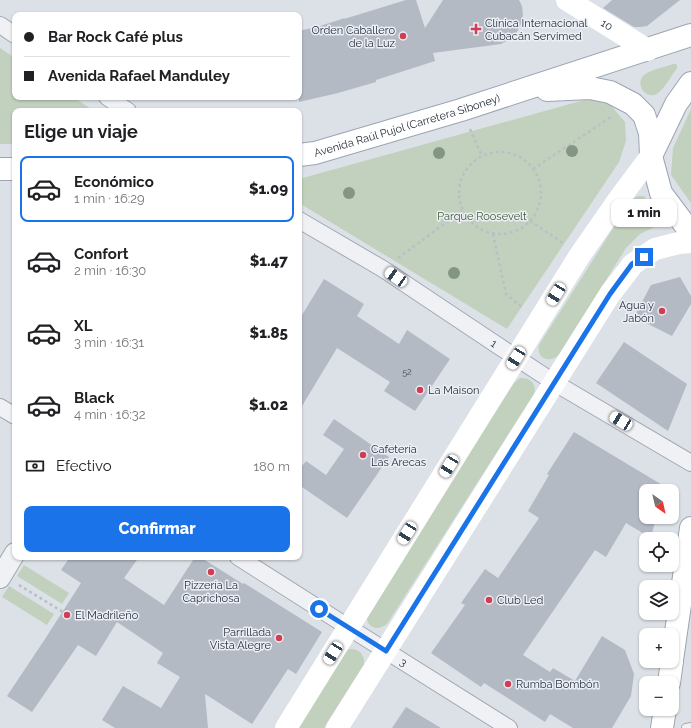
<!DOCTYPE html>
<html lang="es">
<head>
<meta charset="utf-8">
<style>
  body { margin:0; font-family:Raleway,sans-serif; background:#f2f2f2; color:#202124; height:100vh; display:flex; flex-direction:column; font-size:15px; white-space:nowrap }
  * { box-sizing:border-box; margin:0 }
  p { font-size:13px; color:#757577 }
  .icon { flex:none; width:22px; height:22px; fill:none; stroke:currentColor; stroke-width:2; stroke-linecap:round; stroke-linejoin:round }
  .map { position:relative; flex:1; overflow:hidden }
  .drawer { position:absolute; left:12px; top:108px; width:290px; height:452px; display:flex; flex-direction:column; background:#fff; border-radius:8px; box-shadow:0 1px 3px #0004 }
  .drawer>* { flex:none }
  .hud { position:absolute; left:12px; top:12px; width:290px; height:88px; border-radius:8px; box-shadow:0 1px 3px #0004; display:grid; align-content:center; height:88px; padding:0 12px; background:#fff }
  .needle { width:26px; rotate:146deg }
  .controls { position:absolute; left:639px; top:484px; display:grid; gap:8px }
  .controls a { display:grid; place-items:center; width:40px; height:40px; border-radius:8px; background:#fff; box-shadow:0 1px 3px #0004; font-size:20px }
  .end { position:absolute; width:18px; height:18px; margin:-9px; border:5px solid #1a73e8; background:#fff; box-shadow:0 0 0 2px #fff }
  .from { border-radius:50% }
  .bubble { position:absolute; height:28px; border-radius:8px; background:#fff; box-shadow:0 1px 3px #0004; font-size:13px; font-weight:800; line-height:28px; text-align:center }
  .car { position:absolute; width:12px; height:24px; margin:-12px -6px; border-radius:5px; box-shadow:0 0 3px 1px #0007; background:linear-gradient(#fff 24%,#345 0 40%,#fff 0 76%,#345 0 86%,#fff 0) }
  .hud b { display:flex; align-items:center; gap:14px; height:38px; font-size:15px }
  .hud b+b { border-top:1px solid #e0e0e0 }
  .hud i { width:10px; height:10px; background:#202124 }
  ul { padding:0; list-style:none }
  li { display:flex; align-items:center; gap:12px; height:66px; margin:0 8px 6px; padding:0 4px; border:2px solid transparent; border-radius:8px }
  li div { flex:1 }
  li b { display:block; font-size:15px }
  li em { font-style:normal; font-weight:800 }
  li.active { border-color:#1a73e8 }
  li>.icon { width:36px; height:36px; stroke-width:1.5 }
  h2 { padding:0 12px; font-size:18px; line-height:48px }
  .pay { display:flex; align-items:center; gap:10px; height:44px; padding:0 12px; font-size:15px }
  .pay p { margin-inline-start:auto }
  .primary-button { display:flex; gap:8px; margin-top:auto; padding:8px 12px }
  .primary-button a { flex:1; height:46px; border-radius:8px; background:#1a73e8; color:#fff; font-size:16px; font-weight:800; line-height:46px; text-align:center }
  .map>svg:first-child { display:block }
  .green { fill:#c2d1bd }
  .building { fill:#b3bac4 }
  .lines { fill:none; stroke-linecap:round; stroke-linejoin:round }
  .service-casing { stroke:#a2a8b1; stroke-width:10 }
  .minor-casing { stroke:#a2a8b1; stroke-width:18 }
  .tertiary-casing { stroke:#a2a8b1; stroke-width:22 }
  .primary-casing { stroke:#9ba5b3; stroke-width:24 }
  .path { stroke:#bbbfc5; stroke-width:2.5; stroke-dasharray:3 3; stroke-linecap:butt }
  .service { stroke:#eff1f5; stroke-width:8 }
  .minor { stroke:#eff1f5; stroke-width:16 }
  .tertiary { stroke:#eff1f5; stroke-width:20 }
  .secondary { stroke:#fff; stroke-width:22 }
  .primary { stroke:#fff; stroke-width:22 }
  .tree { fill:#839684 }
  .route { stroke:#1a73e8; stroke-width:5 }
  .poi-dot { fill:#d03d55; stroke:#eceff5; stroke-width:1.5 }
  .labels { text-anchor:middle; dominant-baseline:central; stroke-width:3; stroke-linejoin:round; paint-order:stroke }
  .number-label { font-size:9px; fill:#49525f }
  .poi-label { font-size:11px; fill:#262f3d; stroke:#eceff5; text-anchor:start }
  .street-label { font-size:11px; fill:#262f3d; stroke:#eceff5 }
  .park-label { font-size:11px; fill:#3b5933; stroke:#eceff5 }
</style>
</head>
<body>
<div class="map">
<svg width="691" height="728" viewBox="0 0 691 728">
  <rect width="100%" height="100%" fill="#dce1e7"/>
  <path class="green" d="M0,48L15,58V97H73L94,111H15V144H0Z
    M673,64H676L677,65V68C672,75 664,89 658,93C647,101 634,85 644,75C650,70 665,67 673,64Z
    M588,99L608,102L625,122L626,141L619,162L507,329L299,203V179Z
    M691,109V203L671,175L673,148Z
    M638,196H644L660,217L661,224L640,234L626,248L560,354C550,364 536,359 539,345L631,200Z
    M520,378C530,377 537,384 534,394L387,624C376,633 365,626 367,613L514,383Z
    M24,565L69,593L62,604L17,576Z
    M9,586L54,614L47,625L2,597Z
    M349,649C360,648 365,655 364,665L324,728H298L346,651Z"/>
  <path class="building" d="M406,0H416L425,28L443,0H519L522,6L523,15L521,24L517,32L510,39L501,44L433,53L435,61L376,80V82L338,93L299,102V31L320,26L345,18L344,19Z
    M612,0H680L652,22L647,26L640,27H634L603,8Z
    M680,277L691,296V304L672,336L634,317L651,285Z
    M324,279L364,304L357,316L399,344L407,330L450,359L415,411L384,391L390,382L337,348L299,411V320Z
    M624,342L687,384L668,431L596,383Z
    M334,419L389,457L347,518L299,485V470L306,461L326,475L344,449L323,435Z
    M574,432L664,486L663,491H646V517H656L651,538L626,523L606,557L595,550L523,655L550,672L553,668L575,681L602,636L625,650L634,674L631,696L612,728H573L550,714L545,722L484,683L481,687L431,653L465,605L461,603L485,569L498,578L539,518L528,511L549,475L547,474Z
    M70,557H139L124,578L164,605L195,557H200L243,584L244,583L322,632L296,674L288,669L252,724L205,694L208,728H115L102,720L123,686L161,708L180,677L157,663L163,653L117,622L96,656L78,645L32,712L7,696L45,639L81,583L61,570Z
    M406,707L441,728H392Z"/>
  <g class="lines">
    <defs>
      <path id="service" d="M686,728L691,727"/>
      <g id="minor">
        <path d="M0,25L15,35"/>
        <path d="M107,97L128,111"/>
        <path id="s1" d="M299,220L383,269L500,347L555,383L691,463"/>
        <path d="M0,407L15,416"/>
        <path id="s2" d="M238,557L348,627L509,728"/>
      </g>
      <path id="tertiary" d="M0,578L15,553"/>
      <g id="primary">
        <path d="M691,83L676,104L651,156L661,193L691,233"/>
        <path d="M547,90L590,88L610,92L633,104L644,115L650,133L651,156"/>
        <path id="s4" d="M299,155L315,153L461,110L691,35"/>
        <path d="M0,169H15"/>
        <path d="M672,660L691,528"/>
        <path d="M669,683L672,661"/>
        <path d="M662,728L665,709"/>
      </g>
    </defs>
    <use href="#service" class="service-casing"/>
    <use href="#minor" class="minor-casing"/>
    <use href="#tertiary" class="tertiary-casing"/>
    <use href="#primary" class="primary-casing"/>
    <path class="path" d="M470,129L482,156
      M459 193a41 41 0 1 1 82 0a41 41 0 1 1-82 0Z
      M533,169L611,117
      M530,221L563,243
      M493,234L506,294L523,308
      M398,258L462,211
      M19,585L63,612"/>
    <use href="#service" class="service"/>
    <use href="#minor" class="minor"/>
    <use href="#tertiary" class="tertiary"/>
    <g class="secondary">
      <path id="s3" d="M567,0L648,50"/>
      <path d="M286,728L580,255L619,199L651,156"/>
      <path d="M337,728L610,294L633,264L655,249L679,243L691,242"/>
    </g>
    <use href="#primary" class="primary"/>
  </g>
  <g class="tree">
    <circle cx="572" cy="151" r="6"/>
    <circle cx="439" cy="153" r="6"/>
    <circle cx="349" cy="193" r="6"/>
    <circle cx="454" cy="273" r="6"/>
  </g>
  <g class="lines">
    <path class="route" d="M319,609L386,651L610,294L632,264L644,257"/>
  </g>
  <g class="poi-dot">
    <path d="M474 23h4v4h4v4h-4v4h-4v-4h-4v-4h4z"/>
    <circle cx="403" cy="36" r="4"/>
    <circle cx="662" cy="311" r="4"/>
    <circle cx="420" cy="390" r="4"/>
    <circle cx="363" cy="455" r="4"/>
    <circle cx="211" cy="572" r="4"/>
    <circle cx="489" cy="600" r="4"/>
    <circle cx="67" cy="615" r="4"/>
    <circle cx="279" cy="638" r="4"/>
    <circle cx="508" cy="684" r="4"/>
  </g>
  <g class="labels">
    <g class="number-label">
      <text x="407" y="372">52</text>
    </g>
    <g class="poi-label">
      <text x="485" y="23">Clínica Internacional<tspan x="485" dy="13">Cubacán Servimed</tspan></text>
      <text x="395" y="30" text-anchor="end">Orden Caballero<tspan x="395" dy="13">de la Luz</tspan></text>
      <text x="654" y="305" text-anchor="end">Agua y<tspan x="654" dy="13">Jabón</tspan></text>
      <text x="428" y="390">La Maison</text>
      <text x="371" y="449">Cafetería<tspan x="371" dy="13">Las Arecas</tspan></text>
      <text x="211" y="585" text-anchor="middle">Pizzería La<tspan x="211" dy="13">Caprichosa</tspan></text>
      <text x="497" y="600">Club Led</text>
      <text x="75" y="615">El Madrileño</text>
      <text x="271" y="632" text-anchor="end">Parrillada<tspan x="271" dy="13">Vista Alegre</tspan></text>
      <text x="516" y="684">Rumba Bombón</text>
    </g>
    <g class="street-label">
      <text stroke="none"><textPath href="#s3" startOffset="47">10</textPath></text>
      <text stroke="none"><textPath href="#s4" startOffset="112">Avenida Raúl Pujol (Carretera Siboney)</textPath></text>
      <text stroke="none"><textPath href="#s1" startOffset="231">1</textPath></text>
      <text stroke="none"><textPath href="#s2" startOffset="196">3</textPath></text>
    </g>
    <g class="park-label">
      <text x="482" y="216">Parque Roosevelt</text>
    </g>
  </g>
</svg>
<div class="controls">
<a><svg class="needle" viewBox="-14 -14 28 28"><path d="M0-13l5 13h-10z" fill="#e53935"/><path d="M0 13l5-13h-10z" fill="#757577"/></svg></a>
<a><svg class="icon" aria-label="locate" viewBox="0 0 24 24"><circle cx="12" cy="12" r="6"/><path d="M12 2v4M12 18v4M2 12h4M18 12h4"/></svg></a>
<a><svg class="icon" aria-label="layers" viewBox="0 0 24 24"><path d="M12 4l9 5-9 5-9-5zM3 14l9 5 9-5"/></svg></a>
<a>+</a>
<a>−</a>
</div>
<i class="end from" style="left:319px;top:609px"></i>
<i class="end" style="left:644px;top:257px"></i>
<div class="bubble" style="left:611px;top:199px;width:66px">1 min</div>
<i class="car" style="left:396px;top:277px;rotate:304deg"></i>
<i class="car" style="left:556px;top:294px;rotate:212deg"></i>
<i class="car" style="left:516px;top:358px;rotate:212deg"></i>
<i class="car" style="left:621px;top:421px;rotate:301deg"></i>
<i class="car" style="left:449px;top:466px;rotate:212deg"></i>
<i class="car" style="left:407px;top:533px;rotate:212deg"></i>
<i class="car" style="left:333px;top:653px;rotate:212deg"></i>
<div class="hud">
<b><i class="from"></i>Bar Rock Café plus</b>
<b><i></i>Avenida Rafael Manduley</b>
</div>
<section class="drawer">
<h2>Elige un viaje</h2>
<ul>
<li class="active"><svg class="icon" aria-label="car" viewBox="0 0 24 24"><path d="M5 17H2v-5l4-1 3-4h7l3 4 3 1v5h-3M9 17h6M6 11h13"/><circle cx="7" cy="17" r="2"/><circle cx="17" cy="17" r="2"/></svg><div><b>Económico</b><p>1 min · 16:29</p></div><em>$1.09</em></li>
<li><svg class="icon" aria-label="car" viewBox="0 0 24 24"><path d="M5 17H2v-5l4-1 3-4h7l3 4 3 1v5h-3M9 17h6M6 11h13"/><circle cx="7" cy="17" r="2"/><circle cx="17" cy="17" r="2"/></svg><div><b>Confort</b><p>2 min · 16:30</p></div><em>$1.47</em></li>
<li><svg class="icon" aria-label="car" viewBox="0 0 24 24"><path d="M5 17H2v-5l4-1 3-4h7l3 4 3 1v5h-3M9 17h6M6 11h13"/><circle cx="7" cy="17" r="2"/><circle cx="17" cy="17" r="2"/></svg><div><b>XL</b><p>3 min · 16:31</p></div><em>$1.85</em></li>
<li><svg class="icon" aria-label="car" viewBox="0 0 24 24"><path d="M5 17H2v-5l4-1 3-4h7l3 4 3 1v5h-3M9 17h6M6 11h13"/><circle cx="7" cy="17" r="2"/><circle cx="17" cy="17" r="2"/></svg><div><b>Black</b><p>4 min · 16:32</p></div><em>$1.02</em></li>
</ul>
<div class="pay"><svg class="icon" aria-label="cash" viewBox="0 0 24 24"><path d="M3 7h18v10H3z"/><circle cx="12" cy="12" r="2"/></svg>Efectivo<p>180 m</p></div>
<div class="primary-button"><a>Confirmar</a></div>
</section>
</div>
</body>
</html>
